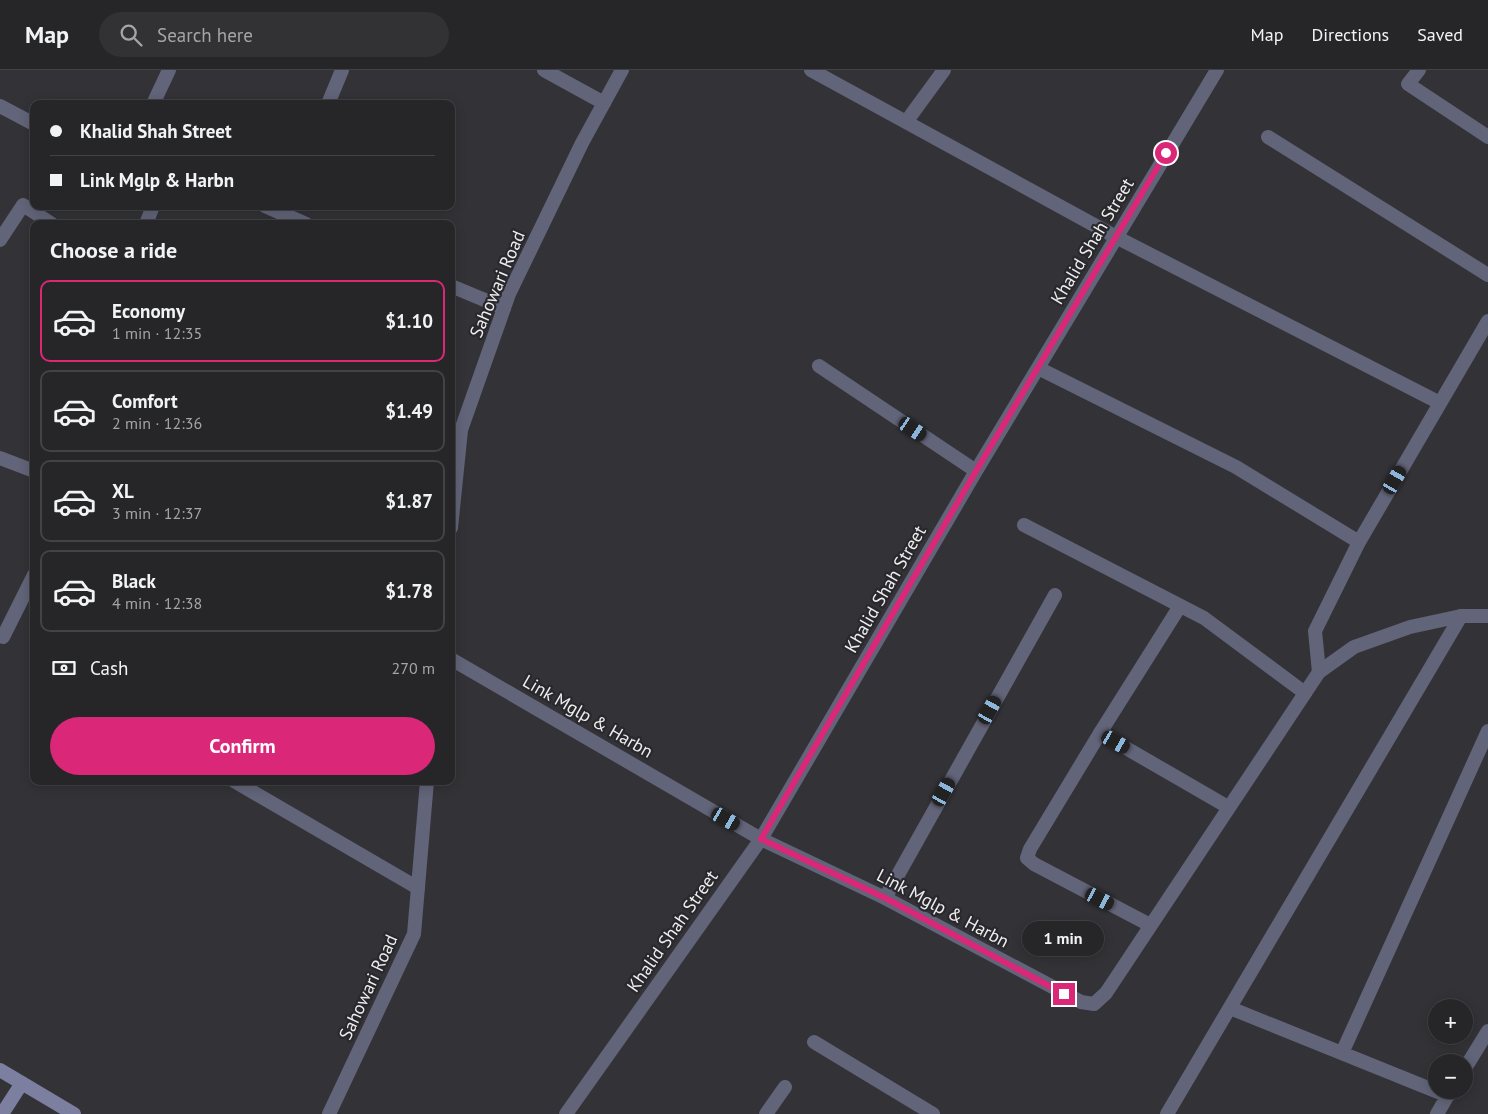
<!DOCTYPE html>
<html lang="en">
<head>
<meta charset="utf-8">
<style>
  body { margin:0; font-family:"PT Sans",sans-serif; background:#323235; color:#f1f3f6; height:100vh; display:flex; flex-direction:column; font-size:19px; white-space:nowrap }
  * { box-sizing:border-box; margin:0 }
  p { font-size:16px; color:#a4a5a8 }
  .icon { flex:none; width:28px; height:28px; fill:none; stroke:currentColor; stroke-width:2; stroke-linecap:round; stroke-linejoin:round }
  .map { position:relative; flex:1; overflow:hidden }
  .panel { position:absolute; left:30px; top:150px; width:425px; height:565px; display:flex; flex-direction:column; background:#262629; border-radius:10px; box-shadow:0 2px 12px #0003,0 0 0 1px #424346 }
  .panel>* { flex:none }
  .banner { position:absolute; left:30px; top:30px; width:425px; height:110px; border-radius:10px; box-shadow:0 2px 12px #0003,0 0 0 1px #424346; display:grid; align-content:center; height:110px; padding:0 20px; background:#262629 }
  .buttons { position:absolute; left:1428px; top:929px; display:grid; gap:10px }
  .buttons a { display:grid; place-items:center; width:45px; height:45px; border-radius:50%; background:#262629; box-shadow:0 2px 12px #0003,0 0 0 1px #424346; font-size:25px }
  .end { position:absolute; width:22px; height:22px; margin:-11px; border:6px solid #db2777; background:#fff; box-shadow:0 0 0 2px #fff }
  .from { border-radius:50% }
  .bubble { position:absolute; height:35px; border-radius:18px; background:#262629; box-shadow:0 2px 12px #0003,0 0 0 1px #424346; font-size:16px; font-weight:800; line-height:35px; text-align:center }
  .car { position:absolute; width:15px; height:30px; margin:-15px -8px; border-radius:6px; box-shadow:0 0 4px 1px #0007; background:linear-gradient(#222 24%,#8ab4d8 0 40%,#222 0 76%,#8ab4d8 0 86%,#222 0) }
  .banner b { display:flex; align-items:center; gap:18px; height:48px; font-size:19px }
  .banner b+b { border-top:1px solid #424346 }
  .banner i { width:12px; height:12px; background:#f1f3f6 }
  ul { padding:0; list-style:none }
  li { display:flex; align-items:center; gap:15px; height:82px; margin:0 10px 8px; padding:0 10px; border:2px solid #424346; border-radius:10px }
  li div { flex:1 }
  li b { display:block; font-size:19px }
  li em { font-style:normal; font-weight:800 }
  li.selected { border-color:#db2777 }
  li>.icon { width:45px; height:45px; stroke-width:1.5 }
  h2 { padding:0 20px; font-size:22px; line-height:60px }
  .pay { display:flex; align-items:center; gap:12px; height:55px; padding:0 20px; font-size:19px }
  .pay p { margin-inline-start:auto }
  .primary-button { display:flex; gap:10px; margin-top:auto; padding:10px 20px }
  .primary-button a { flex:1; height:58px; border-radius:30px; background:#db2777; color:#fff; font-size:20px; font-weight:800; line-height:58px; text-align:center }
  header { display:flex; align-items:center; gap:30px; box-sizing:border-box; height:70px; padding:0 25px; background:#262629; border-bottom:1px solid #424346 }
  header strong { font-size:24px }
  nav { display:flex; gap:28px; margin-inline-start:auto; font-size:18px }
  .search { width:350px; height:45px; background:#323235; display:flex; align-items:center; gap:12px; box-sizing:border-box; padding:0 18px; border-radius:28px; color:#a4a5a8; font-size:19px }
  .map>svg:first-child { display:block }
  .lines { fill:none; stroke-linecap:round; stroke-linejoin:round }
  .service { stroke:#626479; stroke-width:14 }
  .minor { stroke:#626479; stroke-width:14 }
  .tertiary { stroke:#626479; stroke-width:14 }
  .secondary { stroke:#7c7fa0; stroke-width:14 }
  .route { stroke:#db2777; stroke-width:6 }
  .labels { text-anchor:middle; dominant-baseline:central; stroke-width:4.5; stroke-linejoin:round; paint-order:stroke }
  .street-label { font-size:18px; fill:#eeeef0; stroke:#29292d }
</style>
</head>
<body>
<header>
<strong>Map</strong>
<div class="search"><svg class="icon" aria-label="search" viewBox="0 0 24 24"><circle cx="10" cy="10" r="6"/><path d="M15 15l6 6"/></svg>Search here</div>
<nav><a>Map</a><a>Directions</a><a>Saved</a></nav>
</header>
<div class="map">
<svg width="1488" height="1044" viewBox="0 0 1488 1044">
  <rect width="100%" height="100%" fill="#333337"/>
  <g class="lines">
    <path class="service" d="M153,34L169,0
      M0,170L23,135L52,154
      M0,388L34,401
      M1100,663L1228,737"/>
    <path class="minor" d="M544,0L604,33
      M811,0L1116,167L1440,333
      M1419,0L1408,14L1488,67
      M328,34L342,0
      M0,36L34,54
      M906,52L944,0
      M1268,67L1488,205
      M265,136L306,154
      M146,154L153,136
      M451,216L504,238
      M819,296L976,401
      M1038,298L1236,397L1359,472
      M1024,455L1204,548L1305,623
      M3,567L34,505
      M1319,602L1315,561L1359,472L1488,251
      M234,711L418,818
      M885,828L1055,525
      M1150,855L1034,794L1027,788L1030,779L1100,663L1180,536
      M1230,938L1448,1026
      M814,972L933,1044
      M1342,983L1488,661
      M1464,1000L1488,961
      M566,1044L761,769L976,401L1217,0
      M766,1044L785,1017
      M1167,1044L1461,546
      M1437,1044L1451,1020"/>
    <path class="tertiary" d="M451,458L461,360L509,224L582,73L622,0
      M451,589L761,769L885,828L1081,932L1094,934L1106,923L1319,602L1354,577L1410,557L1461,546H1488
      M329,1044L414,864L427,711"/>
    <path class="secondary" d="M0,1000L74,1044
      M2,1044L22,1013"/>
  </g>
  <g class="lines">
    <path class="route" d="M1064,924L885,828L761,769L976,401L1166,83"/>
  </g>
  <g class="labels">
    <g class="street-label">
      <text transform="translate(1092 171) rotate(-59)">Khalid Shah Street</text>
      <text transform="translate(497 214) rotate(-67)">Sahowari Road</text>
      <text transform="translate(885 519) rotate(-60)">Khalid Shah Street</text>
      <text transform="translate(588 646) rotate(30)">Link Mglp &amp; Harbn</text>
      <text transform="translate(943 838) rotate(28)">Link Mglp &amp; Harbn</text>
      <text transform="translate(672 861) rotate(-55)">Khalid Shah Street</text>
      <text transform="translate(368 917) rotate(-65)">Sahowari Road</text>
    </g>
  </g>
</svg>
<div class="buttons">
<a>+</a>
<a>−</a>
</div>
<i class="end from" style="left:1166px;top:83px"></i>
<i class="end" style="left:1064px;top:924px"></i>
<div class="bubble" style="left:1022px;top:851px;width:82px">1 min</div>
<i class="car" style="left:913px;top:359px;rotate:124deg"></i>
<i class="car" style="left:1395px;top:410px;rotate:30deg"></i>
<i class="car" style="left:990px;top:640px;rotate:29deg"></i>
<i class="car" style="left:1116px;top:672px;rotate:120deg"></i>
<i class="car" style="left:944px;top:722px;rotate:29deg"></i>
<i class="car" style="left:726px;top:749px;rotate:120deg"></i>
<i class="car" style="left:1100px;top:829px;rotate:117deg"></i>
<div class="banner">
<b><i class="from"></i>Khalid Shah Street</b>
<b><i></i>Link Mglp &amp; Harbn</b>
</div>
<section class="panel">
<h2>Choose a ride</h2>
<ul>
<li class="selected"><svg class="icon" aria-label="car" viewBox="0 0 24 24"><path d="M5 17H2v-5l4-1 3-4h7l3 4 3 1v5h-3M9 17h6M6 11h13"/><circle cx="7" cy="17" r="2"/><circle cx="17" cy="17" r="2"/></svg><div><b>Economy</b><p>1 min · 12:35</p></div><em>$1.10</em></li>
<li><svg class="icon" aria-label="car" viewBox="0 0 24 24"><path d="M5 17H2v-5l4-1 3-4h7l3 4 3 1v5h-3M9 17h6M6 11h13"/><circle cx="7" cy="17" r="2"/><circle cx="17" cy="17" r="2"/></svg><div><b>Comfort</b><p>2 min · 12:36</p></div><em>$1.49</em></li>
<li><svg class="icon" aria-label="car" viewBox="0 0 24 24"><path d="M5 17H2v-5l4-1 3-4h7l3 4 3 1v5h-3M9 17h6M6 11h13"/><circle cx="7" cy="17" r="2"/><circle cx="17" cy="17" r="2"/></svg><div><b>XL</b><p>3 min · 12:37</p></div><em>$1.87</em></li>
<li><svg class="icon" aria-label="car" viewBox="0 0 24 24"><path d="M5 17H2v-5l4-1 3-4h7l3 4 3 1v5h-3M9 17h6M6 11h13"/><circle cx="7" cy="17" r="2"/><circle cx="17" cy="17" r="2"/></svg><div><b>Black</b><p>4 min · 12:38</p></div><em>$1.78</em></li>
</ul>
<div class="pay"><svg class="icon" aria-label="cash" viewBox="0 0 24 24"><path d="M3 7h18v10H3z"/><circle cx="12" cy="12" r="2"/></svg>Cash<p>270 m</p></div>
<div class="primary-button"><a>Confirm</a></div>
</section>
</div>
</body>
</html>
